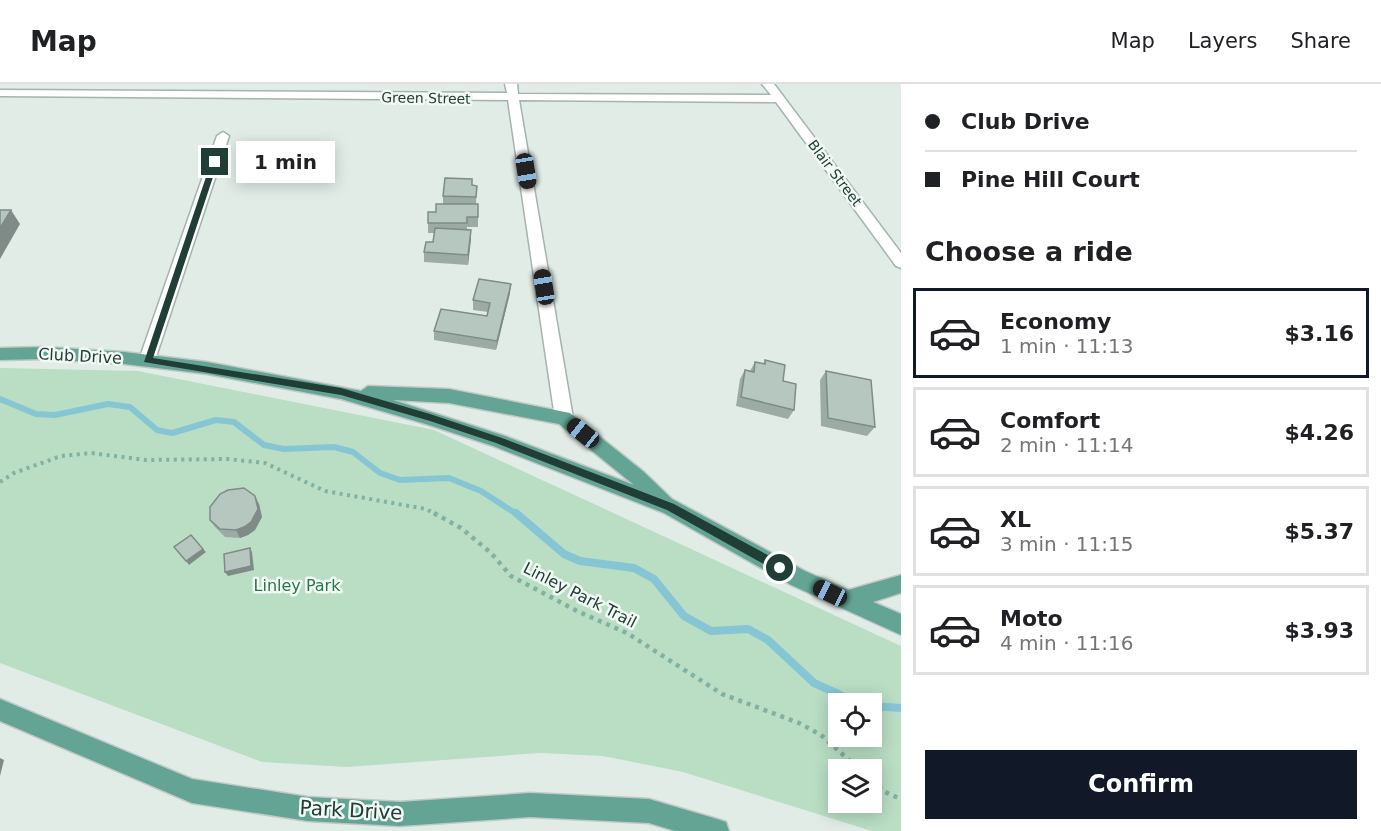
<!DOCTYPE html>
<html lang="en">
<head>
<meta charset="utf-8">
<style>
  body { margin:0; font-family:"DejaVu Sans",sans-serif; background:#f2f2f2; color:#202124; height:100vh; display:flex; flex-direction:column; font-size:22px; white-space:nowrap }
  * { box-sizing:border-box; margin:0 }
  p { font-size:20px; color:#757577 }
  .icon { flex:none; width:33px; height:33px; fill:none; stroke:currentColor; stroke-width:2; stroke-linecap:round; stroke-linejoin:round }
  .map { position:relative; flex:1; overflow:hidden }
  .side { display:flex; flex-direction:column; background:#fff; width:480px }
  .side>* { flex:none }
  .banner { display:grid; align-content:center; height:132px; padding:0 24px; background:#fff }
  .controls { position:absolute; left:828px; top:609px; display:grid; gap:12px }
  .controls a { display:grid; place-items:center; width:54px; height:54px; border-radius:0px; background:#fff; box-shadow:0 3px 15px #0003; font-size:30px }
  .end { position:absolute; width:27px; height:27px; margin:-14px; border:8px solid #203e36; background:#fff; box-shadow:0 0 0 3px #fff }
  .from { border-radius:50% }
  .bubble { position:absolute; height:42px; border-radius:0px; background:#fff; box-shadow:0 3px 15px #0003; font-size:20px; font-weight:700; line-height:42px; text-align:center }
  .car { position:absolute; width:18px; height:36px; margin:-18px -9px; border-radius:8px; box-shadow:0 0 4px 2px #0007; background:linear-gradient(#222 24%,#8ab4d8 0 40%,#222 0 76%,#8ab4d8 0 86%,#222 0) }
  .banner b { display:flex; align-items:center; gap:21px; height:57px; font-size:22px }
  .banner b+b { border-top:2px solid #e0e0e0 }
  .banner i { width:15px; height:15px; background:#202124 }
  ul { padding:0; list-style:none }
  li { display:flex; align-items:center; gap:18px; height:90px; margin:0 12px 9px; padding:0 12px; border:3px solid #e0e0e0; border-radius:0px }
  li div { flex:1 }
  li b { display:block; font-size:22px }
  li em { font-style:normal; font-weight:700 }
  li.current { border-color:#111827 }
  li>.icon { width:54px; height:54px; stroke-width:1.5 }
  h2 { padding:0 24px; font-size:27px; line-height:72px }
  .action { display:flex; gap:12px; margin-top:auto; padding:12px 24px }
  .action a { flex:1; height:69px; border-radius:0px; background:#111827; color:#fff; font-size:24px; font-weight:700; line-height:69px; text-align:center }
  header { display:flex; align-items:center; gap:36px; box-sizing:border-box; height:84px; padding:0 30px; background:#fff; border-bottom:2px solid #e0e0e0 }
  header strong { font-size:28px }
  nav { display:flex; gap:33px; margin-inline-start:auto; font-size:21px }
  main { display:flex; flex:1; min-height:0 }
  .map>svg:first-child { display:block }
  .green { fill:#b9dec4; fill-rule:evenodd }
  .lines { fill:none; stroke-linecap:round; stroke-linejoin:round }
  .stream-far1 { stroke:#86c6d4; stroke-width:6 }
  .stream { stroke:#86c6d4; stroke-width:8 }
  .minor-casing { stroke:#a3b4ae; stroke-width:3 }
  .primary-casing { stroke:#c1c9c7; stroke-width:3 }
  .path-far1 { stroke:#80b1a3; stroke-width:4; stroke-dasharray:3 4.5; stroke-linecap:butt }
  .path { stroke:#80b1a3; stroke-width:4.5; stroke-dasharray:4 5; stroke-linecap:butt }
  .minor { fill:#fff; fill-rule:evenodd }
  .primary { fill:#63a494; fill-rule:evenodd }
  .wall { fill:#9daba5 }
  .shaded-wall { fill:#7f8b86 }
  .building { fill:#b6c7c0; stroke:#7f8b86; stroke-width:1.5 }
  .route { fill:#203e36 }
  .labels { text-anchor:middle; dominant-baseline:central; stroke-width:5; stroke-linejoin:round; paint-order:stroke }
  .far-street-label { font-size:14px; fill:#203e36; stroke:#f2f9f5 }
  .street-label { font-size:16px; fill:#203e36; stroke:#f2f9f5 }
  .park-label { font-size:16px; fill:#297648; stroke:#f2f9f5 }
  .near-street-label { font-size:20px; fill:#203e36; stroke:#f2f9f5 }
</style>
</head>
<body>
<header>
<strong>Map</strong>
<nav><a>Map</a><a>Layers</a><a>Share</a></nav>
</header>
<main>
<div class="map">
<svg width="901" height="747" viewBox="0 0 901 747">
  <rect width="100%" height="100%" fill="#e1ece7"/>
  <path class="green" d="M0,284L138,287L434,346L901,562V747H872L683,688L603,672L540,669L347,683L262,678L0,579ZM838,620H872V652H838ZM838,686H872V718H838Z"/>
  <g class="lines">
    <path class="stream-far1" d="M0,315L36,330L55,331L108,320L130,323L157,346L172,349L216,336L234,338L264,361L284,365L334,363L353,368L380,389L400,396L449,394L481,407L518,431"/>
    <path class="stream" d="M516,429L564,470L580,477L634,484L654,495L684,532L711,547L748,545L768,556L814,599L860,620
      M872,622L901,624"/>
    <defs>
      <path id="minor" d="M505,0H517L518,10L771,11L762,0H774L901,169V184L896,182L776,18L519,16L573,334L570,339H558L555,334L508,16L0,12V6L507,9Z
        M223,48L229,52L155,276L147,282L141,280L139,276L217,52Z"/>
      <path id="primary" d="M44,263L124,268L207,278L361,307L368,302L449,305L570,329L644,388L672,415L805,487L848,506L901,491V509L873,518L901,530V551L791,501L664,429L493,362L429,341L341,315L207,290L124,280L44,275L0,276V264ZM393,316L449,319L559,340L634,401L505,352Z
        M0,615L192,695L308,713L400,718L530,709L649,715L717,735L726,738L729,747H675L649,739L530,733L400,742L308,737L192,719L0,637Z"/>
    </defs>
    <use href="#minor" class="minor-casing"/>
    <use href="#primary" class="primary-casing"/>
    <path class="path-far1" d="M0,398L14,389L61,372L91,369L146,376L228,375L265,379L325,407L426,425L437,431"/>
    <path class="path" d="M434,429L461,444L491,469L511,492L577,527L627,549L722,610L799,639L821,651L860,686
      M872,696L885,708L901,715"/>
    <use href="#minor" class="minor"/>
    <use href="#primary" class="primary"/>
  </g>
  <path class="wall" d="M477,102L476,120L478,133V143H467V146H471L468,181L424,178V168L433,158L434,149H428V128H436L443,120V112Z
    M510,209L496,266L434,256V247L487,232L488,228L473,226V216Z
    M765,276L783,297L794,326L788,335L736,322L740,295L745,286L750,287L755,278L763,280Z
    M826,287L875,343L867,352L821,342L820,296Z
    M259,420L262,433L255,446L248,451L240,454L225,453L215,443L210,436Z"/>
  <path class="shaded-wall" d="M11,126L20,140L0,175V144Z
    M471,146V156L468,181V171Z
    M511,200L510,209L496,266L497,257Z
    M255,412L259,420L262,433L255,446L248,451L240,454L236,446Z
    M250,464L252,468L254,486L228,492L225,488Z
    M203,465L206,468L189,481L186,477Z
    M0,674L4,676L0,692Z"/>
  <path class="building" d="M445,94L472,95V101L477,102L476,113L443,112Z
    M436,120H478V133H467V139H428V128H436Z
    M0,126H11L0,144Z
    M435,144L471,146L468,171L424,168L426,158H433Z
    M479,195L511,200L497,257L434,247L441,225L487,232L490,219L473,216Z
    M765,276L785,281L783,297L796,300L794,326L741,313L745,286L754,288L755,278L765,280Z
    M826,287L871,296L875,343L828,334Z
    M244,404L255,412L258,425L251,438L244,443L236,446L220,445L210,436V423L220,410L228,406Z
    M191,451L203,465L186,477L174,463Z
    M250,464L251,482L225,488L224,470Z"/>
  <path class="route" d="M215,76L218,78L153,274L341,304L430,330L502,354L674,420L784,480V487H776L667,426L496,359L430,337L341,311L144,278L211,78Z"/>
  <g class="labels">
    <g class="far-street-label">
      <text transform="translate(426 14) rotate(1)">Green Street</text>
      <text transform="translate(835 89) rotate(53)">Blair Street</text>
    </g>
    <g class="street-label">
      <text transform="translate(80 272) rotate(3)">Club Drive</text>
      <text transform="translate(580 511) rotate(27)">Linley Park Trail</text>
    </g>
    <g class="park-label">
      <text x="297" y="501">Linley Park</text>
    </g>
    <g class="near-street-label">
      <text transform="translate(351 726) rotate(3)">Park Drive</text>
    </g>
  </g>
</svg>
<div class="controls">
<a><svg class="icon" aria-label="locate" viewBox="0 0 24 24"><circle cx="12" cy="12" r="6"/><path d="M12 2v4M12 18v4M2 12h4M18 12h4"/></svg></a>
<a><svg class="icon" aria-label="layers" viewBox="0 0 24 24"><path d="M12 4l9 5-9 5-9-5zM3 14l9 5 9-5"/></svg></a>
</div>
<i class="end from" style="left:780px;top:484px"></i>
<i class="end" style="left:215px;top:78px"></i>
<div class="bubble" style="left:236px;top:57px;width:99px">1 min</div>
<i class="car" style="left:526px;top:87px;rotate:171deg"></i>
<i class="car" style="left:544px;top:203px;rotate:351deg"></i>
<i class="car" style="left:583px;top:349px;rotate:309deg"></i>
<i class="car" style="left:830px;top:509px;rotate:296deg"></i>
</div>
<section class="side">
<div class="banner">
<b><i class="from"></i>Club Drive</b>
<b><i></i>Pine Hill Court</b>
</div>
<h2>Choose a ride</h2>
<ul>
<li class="current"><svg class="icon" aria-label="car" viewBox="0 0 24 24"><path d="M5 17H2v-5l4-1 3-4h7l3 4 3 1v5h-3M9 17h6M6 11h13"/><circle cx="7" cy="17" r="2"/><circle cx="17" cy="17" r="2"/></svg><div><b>Economy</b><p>1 min · 11:13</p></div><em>$3.16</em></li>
<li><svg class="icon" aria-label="car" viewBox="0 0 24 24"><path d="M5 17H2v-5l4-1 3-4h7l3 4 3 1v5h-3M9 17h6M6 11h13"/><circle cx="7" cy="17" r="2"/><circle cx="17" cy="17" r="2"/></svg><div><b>Comfort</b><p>2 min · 11:14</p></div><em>$4.26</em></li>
<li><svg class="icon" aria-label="car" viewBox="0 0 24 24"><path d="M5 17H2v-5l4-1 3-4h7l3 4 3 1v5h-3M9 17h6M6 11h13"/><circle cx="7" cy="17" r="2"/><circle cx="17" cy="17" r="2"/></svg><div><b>XL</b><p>3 min · 11:15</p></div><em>$5.37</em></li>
<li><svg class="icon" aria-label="car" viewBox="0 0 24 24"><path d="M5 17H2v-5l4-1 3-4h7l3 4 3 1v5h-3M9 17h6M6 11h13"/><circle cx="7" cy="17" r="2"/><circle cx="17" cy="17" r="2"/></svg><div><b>Moto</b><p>4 min · 11:16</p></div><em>$3.93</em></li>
</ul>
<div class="action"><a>Confirm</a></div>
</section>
</main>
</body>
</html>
